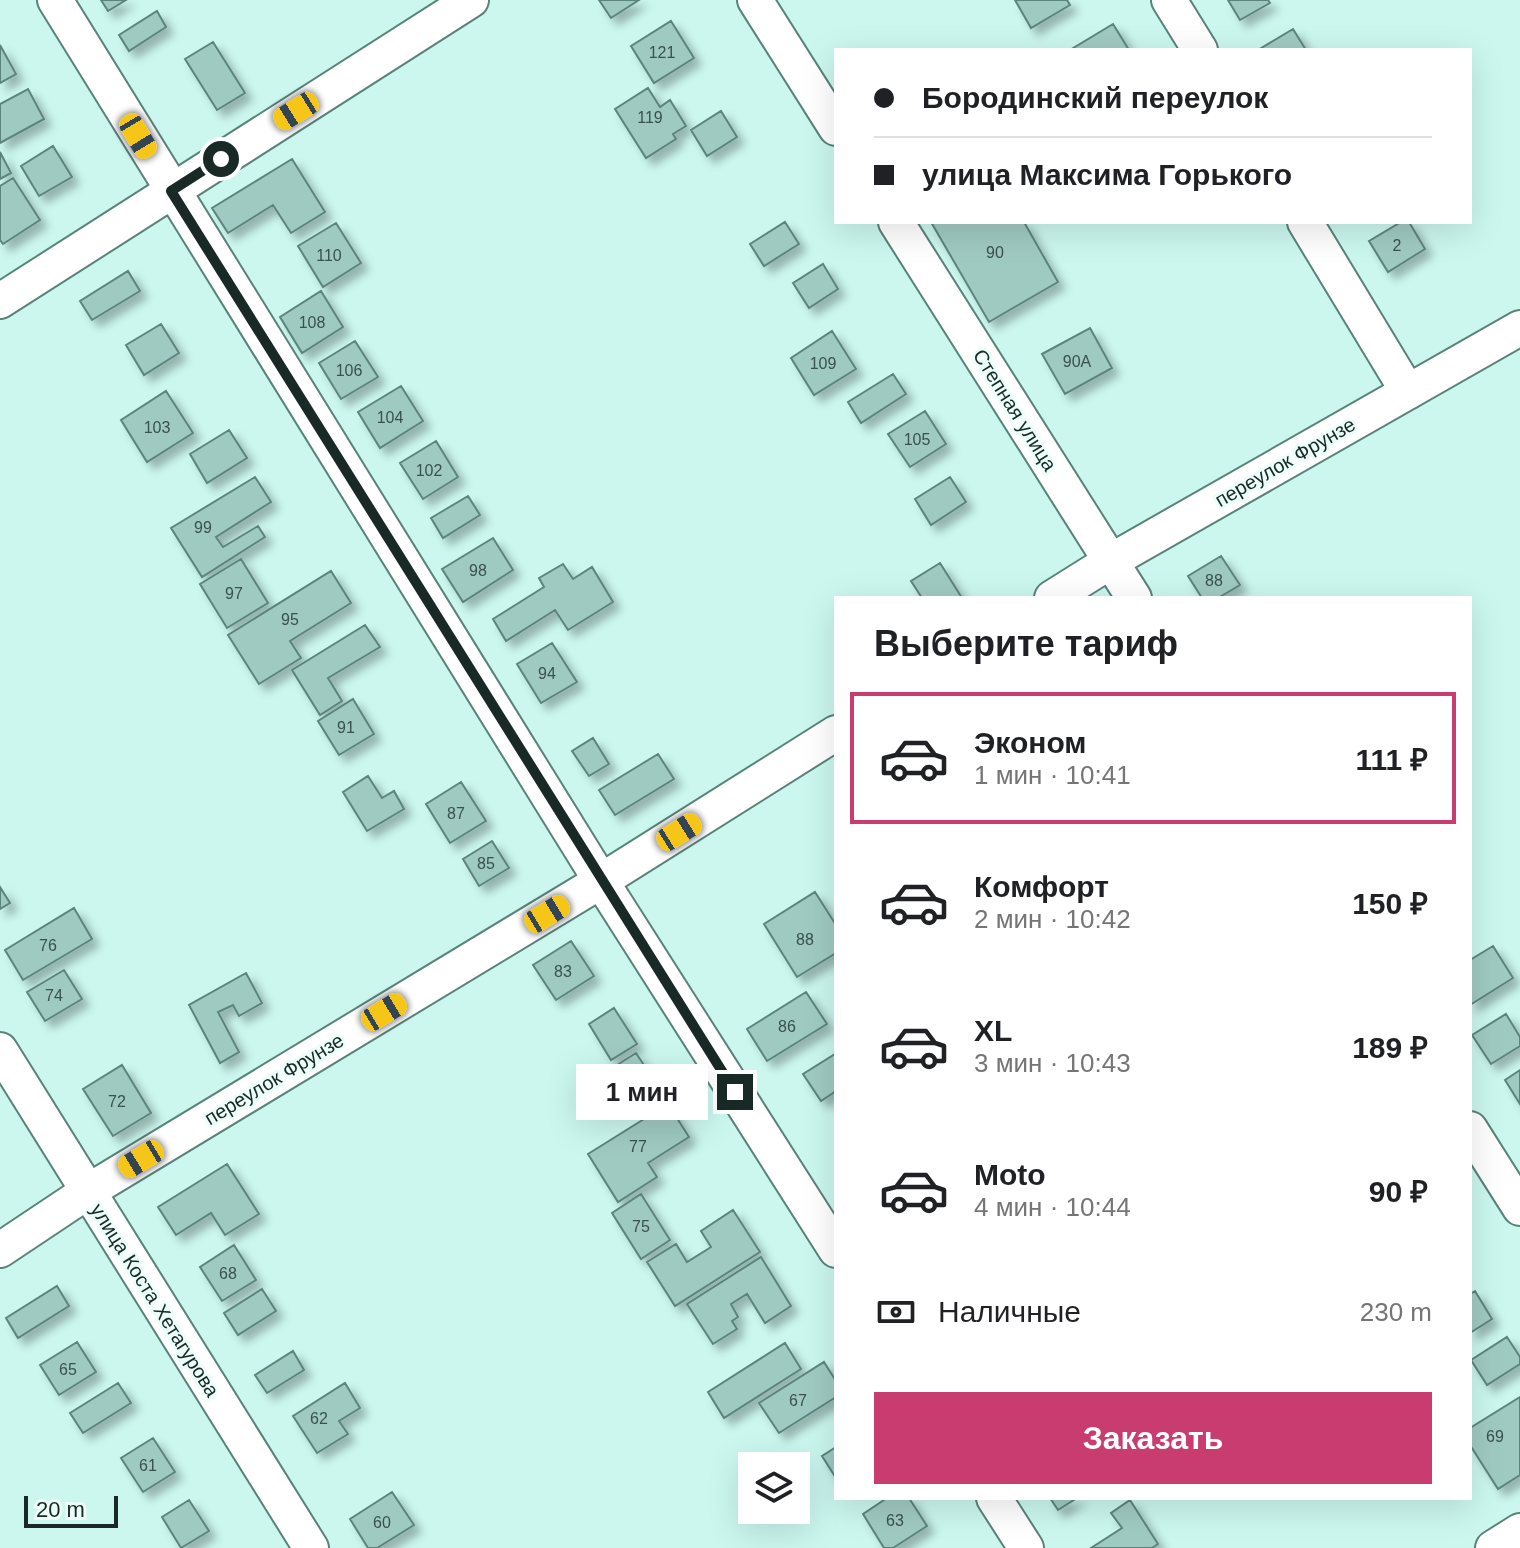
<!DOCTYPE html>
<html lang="ru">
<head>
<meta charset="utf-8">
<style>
  body { margin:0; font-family:Helvetica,sans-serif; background:#f6f6f6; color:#202124; height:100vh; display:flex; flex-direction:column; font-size:30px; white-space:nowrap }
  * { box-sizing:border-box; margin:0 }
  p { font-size:26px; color:#757577 }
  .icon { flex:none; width:44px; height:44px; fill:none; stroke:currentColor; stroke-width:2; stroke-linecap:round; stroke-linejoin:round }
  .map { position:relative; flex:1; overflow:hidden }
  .drawer { position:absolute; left:834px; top:596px; width:638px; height:904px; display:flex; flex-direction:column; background:#fff; border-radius:0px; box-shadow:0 8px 32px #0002 }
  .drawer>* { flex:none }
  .hud { position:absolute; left:834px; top:48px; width:638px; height:176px; border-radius:0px; box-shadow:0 8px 32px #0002; display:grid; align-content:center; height:176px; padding:0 40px; background:#fff }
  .buttons { position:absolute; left:738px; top:1452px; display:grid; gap:16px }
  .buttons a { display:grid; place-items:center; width:72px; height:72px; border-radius:0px; background:#fff; box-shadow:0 8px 32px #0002; font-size:40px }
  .scale { position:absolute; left:24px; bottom:20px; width:94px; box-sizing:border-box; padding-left:8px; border:4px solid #182926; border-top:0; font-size:22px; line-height:28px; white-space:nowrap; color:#182926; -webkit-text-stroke:6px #ecfefa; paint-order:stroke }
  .end { position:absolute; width:36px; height:36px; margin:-18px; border:10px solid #182926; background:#fff; box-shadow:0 0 0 4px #fff }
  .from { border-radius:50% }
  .bubble { position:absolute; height:56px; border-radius:0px; background:#fff; box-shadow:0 8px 32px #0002; font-size:26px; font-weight:800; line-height:56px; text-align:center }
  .car { position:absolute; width:24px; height:48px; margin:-24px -12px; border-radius:10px; box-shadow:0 0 6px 2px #0007; background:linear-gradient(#f5c518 24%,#345 0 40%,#f5c518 0 76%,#345 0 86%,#f5c518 0) }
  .hud b { display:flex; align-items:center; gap:28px; height:76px; font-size:30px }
  .hud b+b { border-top:2px solid #e0e0e0 }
  .hud i { width:20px; height:20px; background:#202124 }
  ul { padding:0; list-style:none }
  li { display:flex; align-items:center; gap:24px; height:132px; margin:0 16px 12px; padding:0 24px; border:4px solid transparent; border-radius:0px }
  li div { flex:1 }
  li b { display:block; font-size:30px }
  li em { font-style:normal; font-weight:800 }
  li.current { border-color:#c83c70 }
  li>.icon { width:72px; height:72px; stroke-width:1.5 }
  h2 { padding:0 40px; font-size:36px; line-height:96px }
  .pay { display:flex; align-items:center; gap:20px; height:88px; padding:0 40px; font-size:30px }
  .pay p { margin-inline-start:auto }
  .button { display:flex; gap:16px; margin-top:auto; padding:16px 40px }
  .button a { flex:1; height:92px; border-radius:0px; background:#c83c70; color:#fff; font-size:32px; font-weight:800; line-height:92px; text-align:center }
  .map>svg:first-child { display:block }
  .building { fill:#9fcac2; stroke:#5c847d; stroke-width:2; filter:url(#shadow) }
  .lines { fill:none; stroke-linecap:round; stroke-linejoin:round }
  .street-casing { stroke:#5a827b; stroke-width:38 }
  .street { stroke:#fff; stroke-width:34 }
  .route { stroke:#182926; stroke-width:10 }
  .labels { text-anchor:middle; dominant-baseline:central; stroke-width:6; stroke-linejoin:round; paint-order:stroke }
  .number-label { font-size:16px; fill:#3a514d }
  .street-label { font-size:20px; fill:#182926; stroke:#ecfefa }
</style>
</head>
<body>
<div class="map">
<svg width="1520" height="1548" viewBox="0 0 1520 1548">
  <defs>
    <filter id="shadow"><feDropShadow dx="7" dy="7" stdDeviation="4" flood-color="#0004"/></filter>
  </defs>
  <rect width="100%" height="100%" fill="#cbf7ee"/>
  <path class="building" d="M101,0H126L108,11Z
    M599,0H639L611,18Z
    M1015,0H1067L1070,5L1031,28Z
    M1228,0H1268L1270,3L1240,20Z
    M157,11L166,27L129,51L119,35Z
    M671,21L694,58L654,83L631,46Z
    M1113,24L1129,50H1070Z
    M1293,29L1306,50H1258Z
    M213,42L245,93L217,110L185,59Z
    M0,45L16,74L0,83Z
    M648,88L660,107L670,100L686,126L673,134L676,139L646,158L615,109Z
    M28,89L44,119L0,143V104Z
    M721,111L737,137L707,156L691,130Z
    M53,146L72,177L39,196L21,166Z
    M0,152L11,173L0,179Z
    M292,159L325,212L291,233L273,205L228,233L212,208Z
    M13,178L40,220L3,244L0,240V186Z
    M785,222L799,244L764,266L750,244Z
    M931,222H1024L1058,282L989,322Z
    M1401,222H1409L1425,249L1388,272L1369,241Z
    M336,223L361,263L323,287L298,246Z
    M823,264L838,289L809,308L793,283Z
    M128,271L140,291L92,320L80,301Z
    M321,291L343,327L302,353L280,317Z
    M161,324L179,353L144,375L126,345Z
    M1090,328L1112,368L1065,394L1042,354Z
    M832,331L856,369L814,395L791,358Z
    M355,341L378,377L341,399L319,363Z
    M893,374L906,394L861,423L848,402Z
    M401,386L423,421L380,448L358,412Z
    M166,391L193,433L147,462L121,420Z
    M925,411L946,444L910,467L888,434Z
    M229,430L247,458L207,483L190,454Z
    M436,441L458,477L423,499L400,463Z
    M255,477L271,502L216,537L223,547L258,526L265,537L202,577L171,528Z
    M950,477L966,502L931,525L915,499Z
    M468,496L480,515L443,538L431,518Z
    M493,538L513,570L463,602L442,569Z
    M1221,556L1240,585L1218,598H1202L1188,576Z
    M241,559L268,603L227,628L200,584Z
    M940,563L962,598H922L911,581Z
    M563,564L573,579L592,567L613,602L568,630L555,610L506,641L493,619L544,587L539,578Z
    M331,571L351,603L290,641L301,658L259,684L228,635Z
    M365,625L380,647L328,678L342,701L320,715L292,670Z
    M552,643L577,682L541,703L517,664Z
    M353,699L374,734L339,755L318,721Z
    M593,738L609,764L589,776L572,751Z
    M658,754L674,779L615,815L599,790Z
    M368,776L382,798L394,791L404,809L367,831L343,792Z
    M461,782L486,821L450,843L426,804Z
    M492,841L509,868L479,886L463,859Z
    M0,887L10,903L0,909Z
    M815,892L836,925V953L797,977L764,924Z
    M74,908L92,939L23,980L5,950Z
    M571,941L594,976L556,1000L533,965Z
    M1493,946L1513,978L1470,1005V960Z
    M64,970L82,999L45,1021L27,992Z
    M246,973L262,1003L239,1016L233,1005L218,1012L239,1052L220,1063L189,1005Z
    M806,992L827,1024L767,1061L747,1029Z
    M614,1008L637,1044L611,1060L589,1024Z
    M1506,1014L1520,1037V1046L1491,1064L1472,1035Z
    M636,1053L657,1085L626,1105L606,1072Z
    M835,1054L836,1091L821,1101L803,1074Z
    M122,1065L151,1113L113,1136L83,1089Z
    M1520,1070V1104L1505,1080Z
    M668,1104L689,1137L648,1163L657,1177L618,1202L588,1154Z
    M227,1164L259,1214L225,1235L211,1213L176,1235L158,1207Z
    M641,1194L670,1240L641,1259L612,1213Z
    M733,1210L760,1252L675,1306L647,1262L676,1244L687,1262L711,1247L701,1231Z
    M234,1245L256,1280L222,1301L200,1267Z
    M761,1257L791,1306L765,1323L747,1294L731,1304L738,1317L732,1321L737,1329L713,1344L687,1304Z
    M57,1286L69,1306L18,1338L6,1318Z
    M262,1289L276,1311L238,1335L224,1313Z
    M1475,1291L1492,1319L1470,1333V1294Z
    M1507,1337L1520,1357V1364L1487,1385L1471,1360Z
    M77,1342L96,1372L59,1395L40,1365Z
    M785,1343L801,1369L724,1418L708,1392Z
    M293,1351L304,1370L267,1393L255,1375Z
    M824,1362L836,1381V1397L779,1433L759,1403Z
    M118,1383L131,1403L83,1433L70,1413Z
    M345,1383L360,1408L339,1421L348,1434L317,1453L293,1416Z
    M1520,1397V1475L1498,1489L1470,1445V1428Z
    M153,1438L175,1472L143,1492L121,1458Z
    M836,1447V1478L822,1456Z
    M392,1492L414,1525L377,1548H368L350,1519Z
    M887,1498H909L927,1526L893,1548H884L863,1514Z
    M1050,1498H1077L1058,1510Z
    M189,1500L209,1531L181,1548L162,1517Z
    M1130,1500L1158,1544L1152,1548H1091L1122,1528L1111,1513Z"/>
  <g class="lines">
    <defs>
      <path id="street" d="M55,0L601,881L836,1250
        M755,0L836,128
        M1169,0L1200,50
        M896,222L1134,598
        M1305,222L1408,392
        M0,301L471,0
        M1052,598L1111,561L1520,328
        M0,1050L311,1548
        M1470,1129L1520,1208
        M0,1250L87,1192L601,881L836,733
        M994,1498L1026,1548
        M1493,1548L1520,1531"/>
    </defs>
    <use href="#street" class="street-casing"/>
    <use href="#street" class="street"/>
  </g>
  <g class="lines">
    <path class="route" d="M221,159L171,191L735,1092"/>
  </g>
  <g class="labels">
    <g class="number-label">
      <text x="662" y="52">121</text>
      <text x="650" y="117">119</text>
      <text x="1397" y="245">2</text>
      <text x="995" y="252">90</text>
      <text x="329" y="255">110</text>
      <text x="312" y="322">108</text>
      <text x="1077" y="361">90А</text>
      <text x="823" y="363">109</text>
      <text x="349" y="370">106</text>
      <text x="390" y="417">104</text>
      <text x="157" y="427">103</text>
      <text x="917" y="439">105</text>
      <text x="429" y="470">102</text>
      <text x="203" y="527">99</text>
      <text x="478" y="570">98</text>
      <text x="1214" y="580">88</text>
      <text x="234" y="593">97</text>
      <text x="290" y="619">95</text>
      <text x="547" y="673">94</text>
      <text x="346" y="727">91</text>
      <text x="456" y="813">87</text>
      <text x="486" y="863">85</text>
      <text x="805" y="939">88</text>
      <text x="48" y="945">76</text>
      <text x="563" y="971">83</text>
      <text x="54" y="995">74</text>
      <text x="787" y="1026">86</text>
      <text x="117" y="1101">72</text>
      <text x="638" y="1146">77</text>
      <text x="641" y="1226">75</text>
      <text x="228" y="1273">68</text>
      <text x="68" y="1369">65</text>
      <text x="798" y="1400">67</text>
      <text x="319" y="1418">62</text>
      <text x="1495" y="1436">69</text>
      <text x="148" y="1465">61</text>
      <text x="895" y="1520">63</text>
      <text x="382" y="1522">60</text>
    </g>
    <g class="street-label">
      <text transform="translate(1015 410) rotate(58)">Степная улица</text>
      <text transform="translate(1285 462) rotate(-30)">переулок Фрунзе</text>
      <text transform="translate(274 1079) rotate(-31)">переулок Фрунзе</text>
      <text transform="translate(155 1300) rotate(58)">улица Коста Хетагурова</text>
    </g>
  </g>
</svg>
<div class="buttons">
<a><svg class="icon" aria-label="layers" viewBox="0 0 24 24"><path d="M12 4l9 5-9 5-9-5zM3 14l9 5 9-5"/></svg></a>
</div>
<div class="scale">20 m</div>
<i class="end from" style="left:221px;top:159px"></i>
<i class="end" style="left:735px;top:1092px"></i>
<div class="bubble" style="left:576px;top:1064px;width:132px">1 мин</div>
<i class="car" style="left:296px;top:111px;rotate:238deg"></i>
<i class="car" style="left:138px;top:136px;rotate:149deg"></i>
<i class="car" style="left:679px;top:832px;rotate:58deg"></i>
<i class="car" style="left:547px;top:914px;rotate:59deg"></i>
<i class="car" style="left:384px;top:1012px;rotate:59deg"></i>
<i class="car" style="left:141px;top:1159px;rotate:239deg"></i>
<div class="hud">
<b><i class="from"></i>Бородинский переулок</b>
<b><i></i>улица Максима Горького</b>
</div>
<section class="drawer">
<h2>Выберите тариф</h2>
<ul>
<li class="current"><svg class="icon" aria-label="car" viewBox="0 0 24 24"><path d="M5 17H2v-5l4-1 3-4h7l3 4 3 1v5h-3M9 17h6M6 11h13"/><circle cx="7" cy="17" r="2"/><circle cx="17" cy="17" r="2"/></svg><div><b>Эконом</b><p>1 мин · 10:41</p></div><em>111 ₽</em></li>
<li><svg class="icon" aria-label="car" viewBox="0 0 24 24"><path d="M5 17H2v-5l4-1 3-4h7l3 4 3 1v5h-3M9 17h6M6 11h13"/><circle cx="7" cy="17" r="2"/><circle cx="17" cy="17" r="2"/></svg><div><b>Комфорт</b><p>2 мин · 10:42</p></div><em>150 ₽</em></li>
<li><svg class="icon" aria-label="car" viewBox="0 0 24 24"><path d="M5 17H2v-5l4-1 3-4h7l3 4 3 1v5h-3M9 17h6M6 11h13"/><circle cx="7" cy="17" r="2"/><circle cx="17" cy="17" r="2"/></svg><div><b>XL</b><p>3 мин · 10:43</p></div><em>189 ₽</em></li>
<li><svg class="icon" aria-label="car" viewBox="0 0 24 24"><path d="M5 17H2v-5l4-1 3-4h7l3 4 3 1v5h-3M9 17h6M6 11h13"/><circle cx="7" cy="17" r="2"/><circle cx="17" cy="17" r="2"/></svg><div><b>Moto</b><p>4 мин · 10:44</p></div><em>90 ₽</em></li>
</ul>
<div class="pay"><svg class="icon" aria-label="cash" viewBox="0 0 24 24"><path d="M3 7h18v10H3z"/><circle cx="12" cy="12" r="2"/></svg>Наличные<p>230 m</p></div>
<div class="button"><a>Заказать</a></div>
</section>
</div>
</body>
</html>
